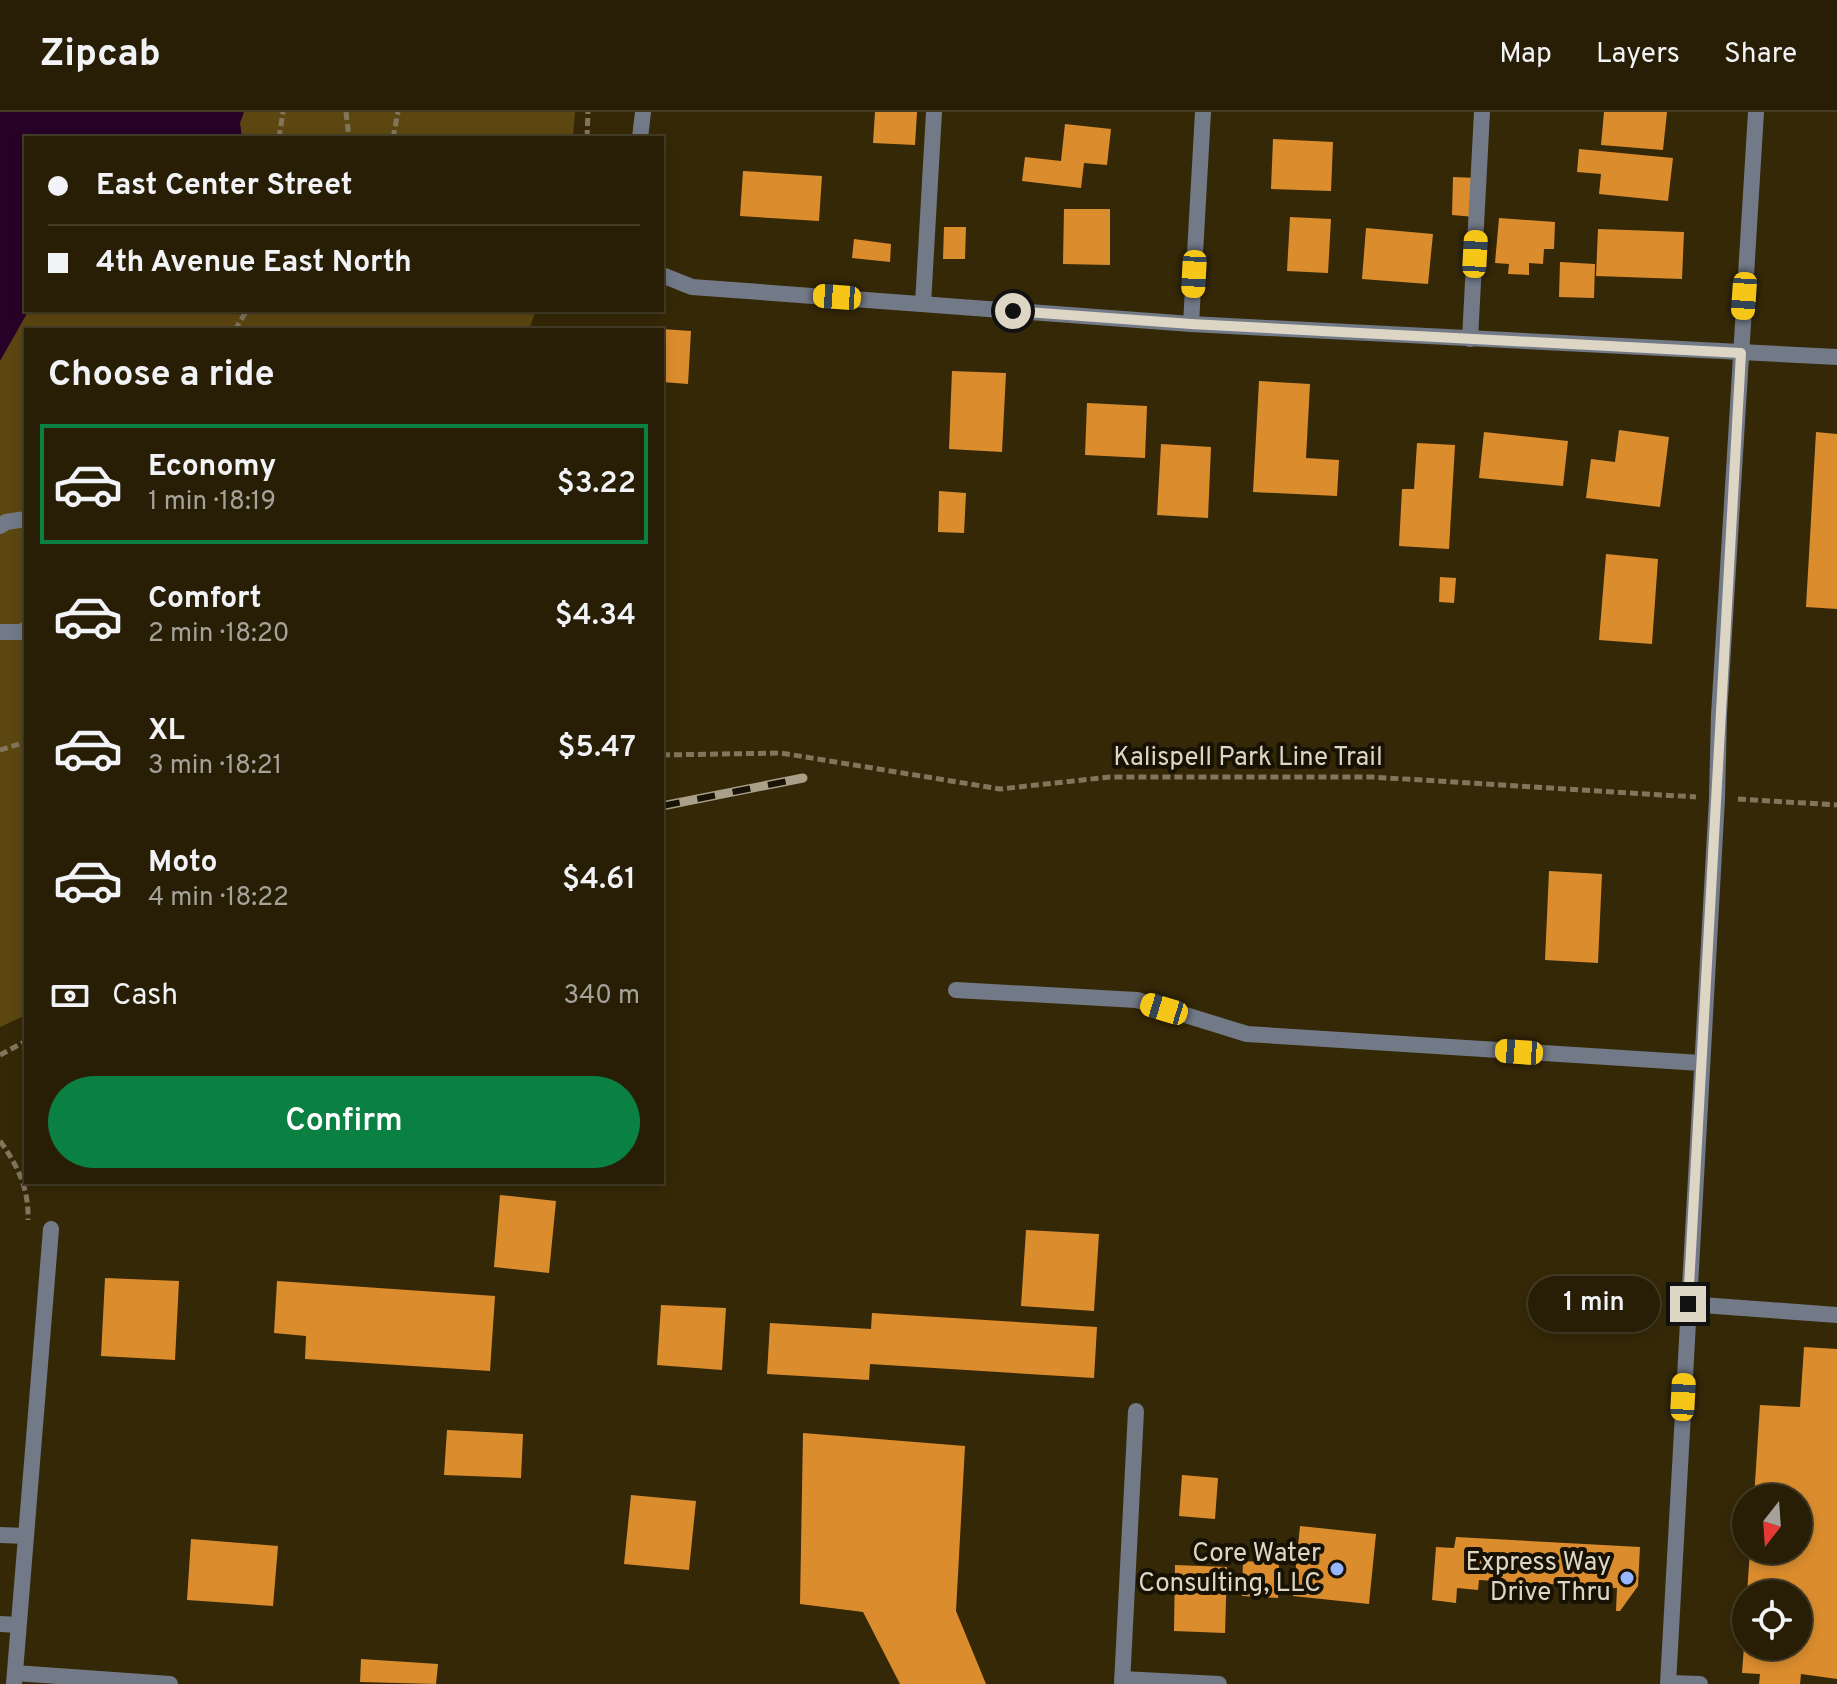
<!DOCTYPE html>
<html lang="en">
<head>
<meta charset="utf-8">
<style>
  body { margin:0; font-family:Overpass,sans-serif; background:#342b13; color:#f1f3f6; height:100vh; display:flex; flex-direction:column; font-size:30px; white-space:nowrap }
  * { box-sizing:border-box; margin:0 }
  p { font-size:26px; color:#a5a29a }
  .icon { flex:none; width:44px; height:44px; fill:none; stroke:currentColor; stroke-width:2; stroke-linecap:round; stroke-linejoin:round }
  .map { position:relative; flex:1; overflow:hidden }
  .details { position:absolute; left:24px; top:216px; width:640px; height:856px; display:flex; flex-direction:column; background:#281e05; border-radius:0px; box-shadow:0 4px 12px #0003,0 0 0 2px #443c27 }
  .details>* { flex:none }
  .banner { position:absolute; left:24px; top:24px; width:640px; height:176px; border-radius:0px; box-shadow:0 4px 12px #0003,0 0 0 2px #443c27; display:grid; align-content:center; height:176px; padding:0 24px; background:#281e05 }
  .needle { width:52px; rotate:197deg }
  .buttons { position:absolute; left:1732px; top:1372px; display:grid; gap:16px }
  .buttons a { display:grid; place-items:center; width:80px; height:80px; border-radius:50%; background:#281e05; box-shadow:0 4px 12px #0003,0 0 0 2px #443c27; font-size:40px }
  .end { position:absolute; width:36px; height:36px; margin:-18px; border:10px solid #ded6c4; background:#111; box-shadow:0 0 0 4px #111 }
  .from { border-radius:50% }
  .bubble { position:absolute; height:56px; border-radius:28px; background:#281e05; box-shadow:0 4px 12px #0003,0 0 0 2px #443c27; font-size:26px; font-weight:600; line-height:56px; text-align:center }
  .car { position:absolute; width:24px; height:48px; margin:-24px -12px; border-radius:10px; box-shadow:0 0 6px 2px #0007; background:linear-gradient(#f5c518 24%,#345 0 40%,#f5c518 0 76%,#345 0 86%,#f5c518 0) }
  .banner b { display:flex; align-items:center; gap:28px; height:76px; font-size:30px }
  .banner b+b { border-top:2px solid #443c27 }
  .banner i { width:20px; height:20px; background:#f1f3f6 }
  ul { padding:0; list-style:none }
  li { display:flex; align-items:center; gap:24px; height:120px; margin:0 16px 12px; padding:0 8px; border:4px solid transparent; border-radius:0px }
  li div { flex:1 }
  li b { display:block; font-size:30px }
  li em { font-style:normal; font-weight:600 }
  li.current { border-color:#0b8043 }
  li>.icon { width:72px; height:72px; stroke-width:1.5 }
  h2 { padding:0 24px; font-size:36px; line-height:96px }
  .pay { display:flex; align-items:center; gap:20px; height:88px; padding:0 24px; font-size:30px }
  .pay p { margin-inline-start:auto }
  .primary-button { display:flex; gap:16px; margin-top:auto; padding:16px 24px }
  .primary-button a { flex:1; height:92px; border-radius:48px; background:#0b8043; color:#fff; font-size:32px; font-weight:600; line-height:92px; text-align:center }
  header { display:flex; align-items:center; gap:48px; box-sizing:border-box; height:112px; padding:0 40px; background:#281e05; border-bottom:2px solid #443c27 }
  header strong { font-size:38px }
  nav { display:flex; gap:44px; margin-inline-start:auto; font-size:28px }
  .map>svg:first-child { display:block }
  .green { fill:#5c4711 }
  .water { fill:#270228 }
  .building { fill:#db8d2e }
  .lines { fill:none; stroke-linecap:round; stroke-linejoin:round }
  .path { stroke:#81765c; stroke-width:5; stroke-dasharray:8 4; stroke-linecap:butt }
  .service { stroke:#727987; stroke-width:16 }
  .minor { stroke:#727987; stroke-width:16 }
  .tertiary { stroke:#727987; stroke-width:16 }
  .rail-casing { stroke:#aaa08a; stroke-width:9 }
  .rail { stroke:#181205; stroke-width:6; stroke-dasharray:18; stroke-linecap:butt }
  .route { stroke:#ded6c4; stroke-width:10 }
  .poi-dot { fill:#98b6fd; stroke:#181205; stroke-width:3 }
  .labels { text-anchor:middle; dominant-baseline:central; stroke-width:8; stroke-linejoin:round; paint-order:stroke }
  .street-label { font-size:26px; fill:#ded6c4; stroke:#181205 }
  .poi-label { font-size:26px; fill:#ded6c4; stroke:#181205; text-anchor:end }
</style>
</head>
<body>
<header>
<strong>Zipcab</strong>
<nav><a>Map</a><a>Layers</a><a>Share</a></nav>
</header>
<div class="map">
<svg width="1837" height="1572" viewBox="0 0 1837 1572">
  <rect width="100%" height="100%" fill="#352807"/>
  <path class="green" d="M0,0H575L573,26H26V198H536L529,218H26V903L0,915Z"/>
  <path class="water" d="M0,0H244L240,11L242,26H26V198H29L0,249Z"/>
  <path class="building" d="M875,0H917L915,33L873,31Z
    M1604,0H1667L1663,38L1601,33Z
    M1065,12L1111,17L1107,53L1084,51L1081,76L1022,69L1025,45L1061,49Z
    M1273,27L1333,30L1331,79L1271,77Z
    M1579,37L1673,46L1668,89L1599,82L1601,62L1577,60Z
    M743,59L822,64L819,109L740,104Z
    M1453,65L1478,66L1475,105L1452,103Z
    M1064,97H1110V153L1063,152Z
    M1290,105L1331,107L1328,161L1287,159Z
    M1499,106L1555,110L1554,137H1544L1543,152L1529,151V163L1508,162L1509,152L1495,151Z
    M944,115H966L965,147H943Z
    M1366,116L1433,122L1428,172L1362,167Z
    M1598,117L1684,120L1682,167L1596,164Z
    M854,127L891,132L890,150L852,146Z
    M1560,150L1595,152L1594,186L1559,185Z
    M662,217L691,219L688,272L662,270Z
    M952,259L1006,261L1002,340L949,337Z
    M1259,269L1310,272L1306,346L1339,348L1337,384L1253,380Z
    M1087,291L1147,294L1145,346L1085,343Z
    M1619,318L1669,325L1660,395L1586,386L1591,347L1615,350Z
    M1484,320L1568,329L1563,374L1479,366Z
    M1816,320L1837,322V497L1806,495Z
    M1417,331L1455,333L1449,437L1399,434L1402,377H1414Z
    M1161,332L1211,335L1208,406L1157,403Z
    M939,379L966,381L964,421L938,420Z
    M1606,442L1658,447L1652,532L1599,528Z
    M1440,465L1456,466L1454,491L1439,490Z
    M1549,759L1602,762L1598,851L1545,848Z
    M500,1083L556,1089L549,1161L494,1155Z
    M1026,1118L1099,1122L1094,1199L1021,1194Z
    M105,1166L179,1169L175,1248L101,1244Z
    M277,1169L495,1184L490,1259L305,1247L306,1224L274,1221Z
    M661,1193L726,1196L722,1258L657,1253Z
    M872,1201L1097,1215L1094,1266L870,1252L869,1268L767,1262L770,1211L871,1217Z
    M1804,1235L1837,1237V1567L1801,1562L1800,1572H1759L1760,1562L1742,1561L1744,1534H1798V1482H1747L1750,1438H1798V1386H1754L1760,1293L1800,1295Z
    M447,1318L523,1322L521,1366L444,1363Z
    M803,1321L965,1334L956,1499L986,1572H900L863,1500L800,1492Z
    M1182,1363L1218,1366L1215,1407L1179,1404Z
    M631,1383L696,1389L689,1458L624,1452Z
    M1300,1414L1376,1422L1369,1492L1293,1484Z
    M1456,1425L1640,1435L1638,1474L1620,1499H1616L1617,1476L1479,1468L1478,1478L1457,1476L1456,1491L1432,1488L1436,1435L1454,1436Z
    M191,1427L278,1434L273,1494L187,1488Z
    M1243,1449L1279,1451L1278,1486L1242,1484Z
    M1175,1453L1227,1455L1225,1521L1174,1519Z
    M361,1547L438,1552L436,1572L360,1570Z"/>
  <g class="lines">
    <path class="path" d="M346,0L349,26
      M279,26L283,0
      M393,26L398,0
      M587,26L588,0
      M235,218L247,198
      M0,638L26,630
      M662,643L781,641L1000,677L1110,665H1372L1696,685
      M1738,687L1837,693
      M0,943L26,929
      M0,1029C18,1054 29,1077 28,1108"/>
    <path class="service" d="M923,192L934,0
      M1470,227L1482,0
      M0,414L6,410L26,407
      M0,520H21L26,517
      M956,878L1137,888L1247,922L1701,951
      M1688,1192L1837,1203
      M0,1423L25,1424
      M0,1512L18,1513
      M15,1561L170,1572
      M1669,1571L1700,1572"/>
    <path class="minor" d="M1191,212L1203,0
      M1122,1567L1219,1572
      M14,1572L51,1117
      M1122,1572L1136,1299"/>
    <path class="tertiary" d="M640,26L643,0
      M662,163L692,175L1191,212L1837,245
      M1668,1572L1717,686L1719,603L1756,0"/>
    <defs>
      <path id="rail" d="M662,694L803,666"/>
    </defs>
    <use href="#rail" class="rail-casing"/>
    <use href="#rail" class="rail"/>
  </g>
  <g class="lines">
    <path class="route" d="M1013,199L1191,212L1741,241L1688,1192"/>
  </g>
  <g class="poi-dot">
    <circle cx="1337" cy="1457" r="8"/>
    <circle cx="1627" cy="1466" r="8"/>
  </g>
  <g class="labels">
    <g class="street-label">
      <text x="1248" y="646">Kalispell Park Line Trail</text>
    </g>
    <g class="poi-label">
      <text x="1321" y="1442">Core Water<tspan x="1321" dy="30">Consulting, LLC</tspan></text>
      <text x="1611" y="1451">Express Way<tspan x="1611" dy="30">Drive Thru</tspan></text>
    </g>
  </g>
</svg>
<div class="buttons">
<a><svg class="needle" viewBox="-14 -14 28 28"><path d="M0-13l5 13h-10z" fill="#e53935"/><path d="M0 13l5-13h-10z" fill="#a5a29a"/></svg></a>
<a><svg class="icon" aria-label="locate" viewBox="0 0 24 24"><circle cx="12" cy="12" r="6"/><path d="M12 2v4M12 18v4M2 12h4M18 12h4"/></svg></a>
</div>
<i class="end from" style="left:1013px;top:199px"></i>
<i class="end" style="left:1688px;top:1192px"></i>
<div class="bubble" style="left:1528px;top:1164px;width:132px">1 min</div>
<i class="car" style="left:1475px;top:142px;rotate:3deg"></i>
<i class="car" style="left:1194px;top:162px;rotate:183deg"></i>
<i class="car" style="left:1744px;top:184px;rotate:184deg"></i>
<i class="car" style="left:837px;top:185px;rotate:274deg"></i>
<i class="car" style="left:1164px;top:897px;rotate:287deg"></i>
<i class="car" style="left:1519px;top:940px;rotate:274deg"></i>
<i class="car" style="left:1683px;top:1285px;rotate:3deg"></i>
<div class="banner">
<b><i class="from"></i>East Center Street</b>
<b><i></i>4th Avenue East North</b>
</div>
<section class="details">
<h2>Choose a ride</h2>
<ul>
<li class="current"><svg class="icon" aria-label="car" viewBox="0 0 24 24"><path d="M5 17H2v-5l4-1 3-4h7l3 4 3 1v5h-3M9 17h6M6 11h13"/><circle cx="7" cy="17" r="2"/><circle cx="17" cy="17" r="2"/></svg><div><b>Economy</b><p>1 min · 18:19</p></div><em>$3.22</em></li>
<li><svg class="icon" aria-label="car" viewBox="0 0 24 24"><path d="M5 17H2v-5l4-1 3-4h7l3 4 3 1v5h-3M9 17h6M6 11h13"/><circle cx="7" cy="17" r="2"/><circle cx="17" cy="17" r="2"/></svg><div><b>Comfort</b><p>2 min · 18:20</p></div><em>$4.34</em></li>
<li><svg class="icon" aria-label="car" viewBox="0 0 24 24"><path d="M5 17H2v-5l4-1 3-4h7l3 4 3 1v5h-3M9 17h6M6 11h13"/><circle cx="7" cy="17" r="2"/><circle cx="17" cy="17" r="2"/></svg><div><b>XL</b><p>3 min · 18:21</p></div><em>$5.47</em></li>
<li><svg class="icon" aria-label="car" viewBox="0 0 24 24"><path d="M5 17H2v-5l4-1 3-4h7l3 4 3 1v5h-3M9 17h6M6 11h13"/><circle cx="7" cy="17" r="2"/><circle cx="17" cy="17" r="2"/></svg><div><b>Moto</b><p>4 min · 18:22</p></div><em>$4.61</em></li>
</ul>
<div class="pay"><svg class="icon" aria-label="cash" viewBox="0 0 24 24"><path d="M3 7h18v10H3z"/><circle cx="12" cy="12" r="2"/></svg>Cash<p>340 m</p></div>
<div class="primary-button"><a>Confirm</a></div>
</section>
</div>
</body>
</html>
